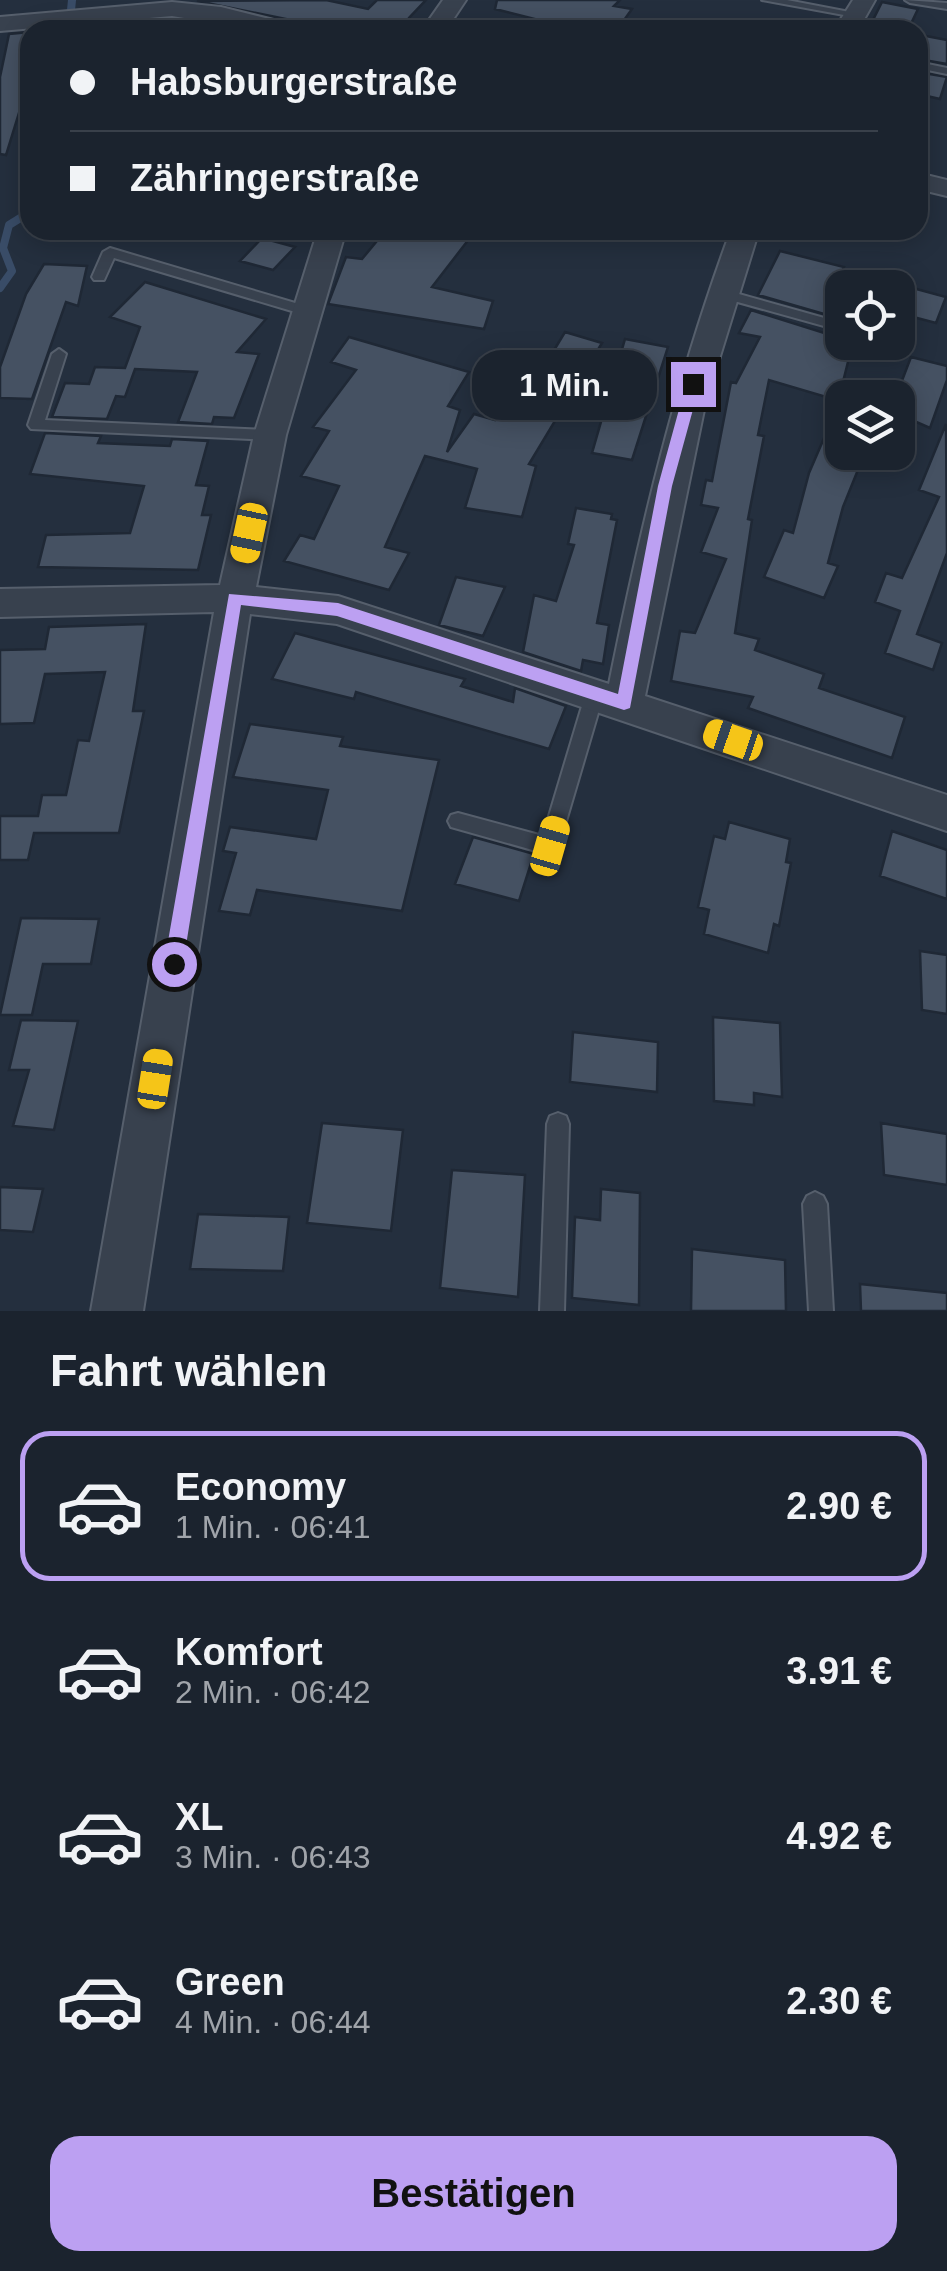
<!DOCTYPE html>
<html lang="de">
<head>
<meta charset="utf-8">
<style>
  body { margin:0; font-family:Arial,sans-serif; background:#242b36; color:#f1f3f6; height:100vh; display:flex; flex-direction:column; font-size:38px; white-space:nowrap }
  * { box-sizing:border-box; margin:0 }
  p { font-size:32px; color:#a0a4aa }
  .icon { flex:none; width:55px; height:55px; fill:none; stroke:currentColor; stroke-width:2; stroke-linecap:round; stroke-linejoin:round }
  .map { position:relative; height:1311px; overflow:hidden }
  .side { display:flex; flex-direction:column; background:#1b232e; flex:1 }
  .side>* { flex:none }
  .banner { position:absolute; left:20px; top:20px; width:908px; height:220px; border-radius:30px; box-shadow:0 5px 25px #0003,0 0 0 2px #39404a; display:grid; align-content:center; height:220px; padding:0 50px; background:#1b232e }
  .tools { position:absolute; left:825px; top:270px; display:grid; gap:20px }
  .tools a { display:grid; place-items:center; width:90px; height:90px; border-radius:20px; background:#1b232e; box-shadow:0 5px 25px #0003,0 0 0 2px #39404a; font-size:50px }
  .end { position:absolute; width:45px; height:45px; margin:-22px; border:12px solid #bca0f2; background:#111; box-shadow:0 0 0 5px #111 }
  .from { border-radius:50% }
  .bubble { position:absolute; height:70px; border-radius:30px; background:#1b232e; box-shadow:0 5px 25px #0003,0 0 0 2px #39404a; font-size:32px; font-weight:700; line-height:70px; text-align:center }
  .car { position:absolute; width:30px; height:60px; margin:-30px -15px; border-radius:12px; box-shadow:0 0 8px 2px #0007; background:linear-gradient(#f5c518 24%,#345 0 40%,#f5c518 0 76%,#345 0 86%,#f5c518 0) }
  .banner b { display:flex; align-items:center; gap:35px; height:95px; font-size:38px }
  .banner b+b { border-top:2px solid #39404a }
  .banner i { width:25px; height:25px; background:#f1f3f6 }
  ul { padding:0; list-style:none }
  li { display:flex; align-items:center; gap:30px; height:150px; margin:0 20px 15px; padding:0 30px; border:5px solid transparent; border-radius:30px }
  li div { flex:1 }
  li b { display:block; font-size:38px }
  li em { font-style:normal; font-weight:700 }
  li.active { border-color:#bca0f2 }
  li>.icon { width:90px; height:90px; stroke-width:1.5 }
  h2 { padding:0 50px; font-size:45px; line-height:120px }
  .cta { display:flex; gap:20px; margin-top:auto; padding:20px 50px }
  .cta a { flex:1; height:115px; border-radius:30px; background:#bca0f2; color:#111; font-size:40px; font-weight:700; line-height:115px; text-align:center }
  .map>svg:first-child { display:block }
  .lines { fill:none; stroke-linecap:round; stroke-linejoin:round }
  .stream { stroke:#394c67; stroke-width:8 }
  .building { fill:#455162; stroke:#1f2835; stroke-width:2.5 }
  .service-casing { stroke:#565f6c; stroke-width:4 }
  .minor-casing { stroke:#565f6c; stroke-width:4 }
  .service { fill:#38414e; fill-rule:evenodd }
  .minor { fill:#38414e; fill-rule:evenodd }
  .route { fill:#bca0f2 }
</style>
</head>
<body>
<div class="map">
<svg width="947" height="1311" viewBox="0 0 947 1311">
  <rect width="100%" height="100%" fill="#242f3e"/>
  <g class="lines">
    <path class="stream" d="M71,10L72,0
      M0,288L12,271L3,248L9,225L30,212"/>
  </g>
  <path class="building" d="M326,0L368,9L377,0H426L409,18L411,30H302L295,21L197,1Z
    M497,0H620L614,6L632,9L617,30H578L495,9Z
    M882,2L918,9L908,30H868Z
    M30,32V77L6,155L0,154V77L9,34Z
    M926,36L947,40V64L918,59Z
    M918,72L947,77L940,99L918,94Z
    M386,230H476L432,287L493,301L484,329L328,304L346,257L362,259Z
    M262,238L295,247L273,270L240,261Z
    M780,251L844,267L824,314L758,295Z
    M44,264L87,266L78,306L66,302L32,399L0,398V367L26,294Z
    M145,282L266,319L237,352L259,354L234,418L214,417L212,424L178,422L197,372L135,369L125,397L116,396L107,419L52,417L65,383L89,384L95,367L125,368L140,327L110,317Z
    M898,284L946,297L936,323L898,313Z
    M751,310L853,342L842,386V452L864,455L843,507L828,563L838,566L824,598L764,577L784,530L793,533L809,473L840,401L769,380L758,435L764,436L748,519L752,520L735,633L759,639L755,650L824,674L819,688L905,717L892,758L748,708L753,697L671,681L680,631L695,633L726,559L701,552L718,508L701,505L706,480L712,481L731,382L736,383L760,337L739,333Z
    M565,332L602,343L529,464L536,466L522,517L465,508L477,469L425,456L385,547L409,553L389,590L284,561L300,535L314,539L339,486L301,476L329,431L313,427L356,370L331,362L349,337L469,372L448,406L460,410L447,452L474,414L495,420L516,387L530,390Z
    M625,339L668,347L632,460L592,453Z
    M911,357L947,366V380L930,428L898,414V391Z
    M946,424L947,553L917,634L942,643L933,670L885,653L900,611L875,602L886,573L902,578L939,497L919,490Z
    M45,433L101,436L98,443L170,446L172,439L208,441L196,485L209,486L202,515H211L198,570L38,567L46,535L130,533L144,486L30,474Z
    M576,508L612,514L611,519L617,520L597,623L609,625L603,664L583,660L581,671L523,652L534,595L556,601L574,545L568,544Z
    M456,577L505,587L483,636L439,625Z
    M146,624L133,711H144L119,833H34L28,860H0V816H38L42,795H66L78,740L89,741L105,672L45,674L34,723L0,724V650L45,649L49,627Z
    M295,633L465,679L461,686L513,702L515,688L566,706L549,749L356,692L354,699L272,679Z
    M250,724L343,737L340,746L439,760L402,911L257,890L250,915L219,911L236,853L223,851L230,827L316,839L328,790L233,777Z
    M729,822L790,839L786,862L791,863L779,926L774,924L768,953L704,934L709,910L698,907L714,836L725,839Z
    M892,831L947,850V899L880,876Z
    M473,837L534,854L519,901L455,884Z
    M21,918L99,919L91,964H43L32,1015H0Z
    M920,951L947,955V1014L922,1010Z
    M713,1017L780,1023L782,1097L754,1093V1105L714,1101Z
    M21,1020L78,1021L54,1130L13,1126L29,1070H9Z
    M573,1032L658,1042L657,1092L570,1082Z
    M322,1123L403,1130L391,1231L307,1223Z
    M881,1123L947,1134V1185L884,1175Z
    M452,1170L525,1175L518,1297L440,1288Z
    M0,1187L43,1189L33,1232L0,1230Z
    M601,1189L640,1193L639,1305L572,1298L575,1217L600,1220Z
    M198,1214L289,1217L283,1271L190,1269Z
    M692,1249L785,1260L786,1311H691Z
    M860,1284L947,1293V1311H861Z"/>
  <g class="lines">
    <defs>
      <path id="service" d="M762,0H787L860,14L855,17Z
        M905,0L947,3V9L910,3Z
        M201,9L210,11L193,30H181Z
        M918,62L947,68V74L918,68Z
        M110,248L312,308L314,311L307,315L302,314L114,258L104,280H94L92,277L103,252Z
        M721,289L842,323V331L716,296L714,293Z
        M59,349L66,354L45,420L270,430L278,435L270,440L31,429L28,425L52,354Z
        M594,689L600,691L603,696L557,852L550,855L451,827L448,821L451,815L458,813L543,836L585,696L588,691Z
        M558,1113L566,1116L569,1124L564,1311H540L547,1124L550,1116Z
        M815,1192L823,1196L827,1204L833,1311H809L803,1204L807,1196Z"/>
      <path id="minor" d="M443,0H466L446,30H422Z
        M853,0H875L858,30H834Z
        M172,2L221,7L294,25L298,30H257L172,16L0,31V17Z
        M918,173L947,180V196L918,189Z
        M318,230H346L286,435L256,587L338,596L609,684C640,530 676,378 731,230H759L705,405L645,696L947,795V831L337,624L250,614L143,1311H91L214,612L0,617V589L220,585L254,435Z"/>
    </defs>
    <use href="#service" class="service-casing"/>
    <use href="#minor" class="minor-casing"/>
    <use href="#service" class="service"/>
    <use href="#minor" class="minor"/>
  </g>
  <path class="route" d="M693,379L700,384L672,486L630,708L624,710L337,616L241,605L183,964L181,970H167L164,964L229,594L338,603L618,694L658,486L686,384Z"/>
</svg>
<div class="tools">
<a><svg class="icon" aria-label="locate" viewBox="0 0 24 24"><circle cx="12" cy="12" r="6"/><path d="M12 2v4M12 18v4M2 12h4M18 12h4"/></svg></a>
<a><svg class="icon" aria-label="layers" viewBox="0 0 24 24"><path d="M12 4l9 5-9 5-9-5zM3 14l9 5 9-5"/></svg></a>
</div>
<i class="end from" style="left:174px;top:964px"></i>
<i class="end" style="left:693px;top:384px"></i>
<div class="bubble" style="left:472px;top:350px;width:185px">1 Min.</div>
<i class="car" style="left:249px;top:533px;rotate:192deg"></i>
<i class="car" style="left:733px;top:740px;rotate:289deg"></i>
<i class="car" style="left:550px;top:846px;rotate:16deg"></i>
<i class="car" style="left:155px;top:1079px;rotate:9deg"></i>
<div class="banner">
<b><i class="from"></i>Habsburgerstraße</b>
<b><i></i>Zähringerstraße</b>
</div>
</div>
<section class="side">
<h2>Fahrt wählen</h2>
<ul>
<li class="active"><svg class="icon" aria-label="car" viewBox="0 0 24 24"><path d="M5 17H2v-5l4-1 3-4h7l3 4 3 1v5h-3M9 17h6M6 11h13"/><circle cx="7" cy="17" r="2"/><circle cx="17" cy="17" r="2"/></svg><div><b>Economy</b><p>1 Min. · 06:41</p></div><em>2.90 €</em></li>
<li><svg class="icon" aria-label="car" viewBox="0 0 24 24"><path d="M5 17H2v-5l4-1 3-4h7l3 4 3 1v5h-3M9 17h6M6 11h13"/><circle cx="7" cy="17" r="2"/><circle cx="17" cy="17" r="2"/></svg><div><b>Komfort</b><p>2 Min. · 06:42</p></div><em>3.91 €</em></li>
<li><svg class="icon" aria-label="car" viewBox="0 0 24 24"><path d="M5 17H2v-5l4-1 3-4h7l3 4 3 1v5h-3M9 17h6M6 11h13"/><circle cx="7" cy="17" r="2"/><circle cx="17" cy="17" r="2"/></svg><div><b>XL</b><p>3 Min. · 06:43</p></div><em>4.92 €</em></li>
<li><svg class="icon" aria-label="car" viewBox="0 0 24 24"><path d="M5 17H2v-5l4-1 3-4h7l3 4 3 1v5h-3M9 17h6M6 11h13"/><circle cx="7" cy="17" r="2"/><circle cx="17" cy="17" r="2"/></svg><div><b>Green</b><p>4 Min. · 06:44</p></div><em>2.30 €</em></li>
</ul>
<div class="cta"><a>Bestätigen</a></div>
</section>
</body>
</html>
